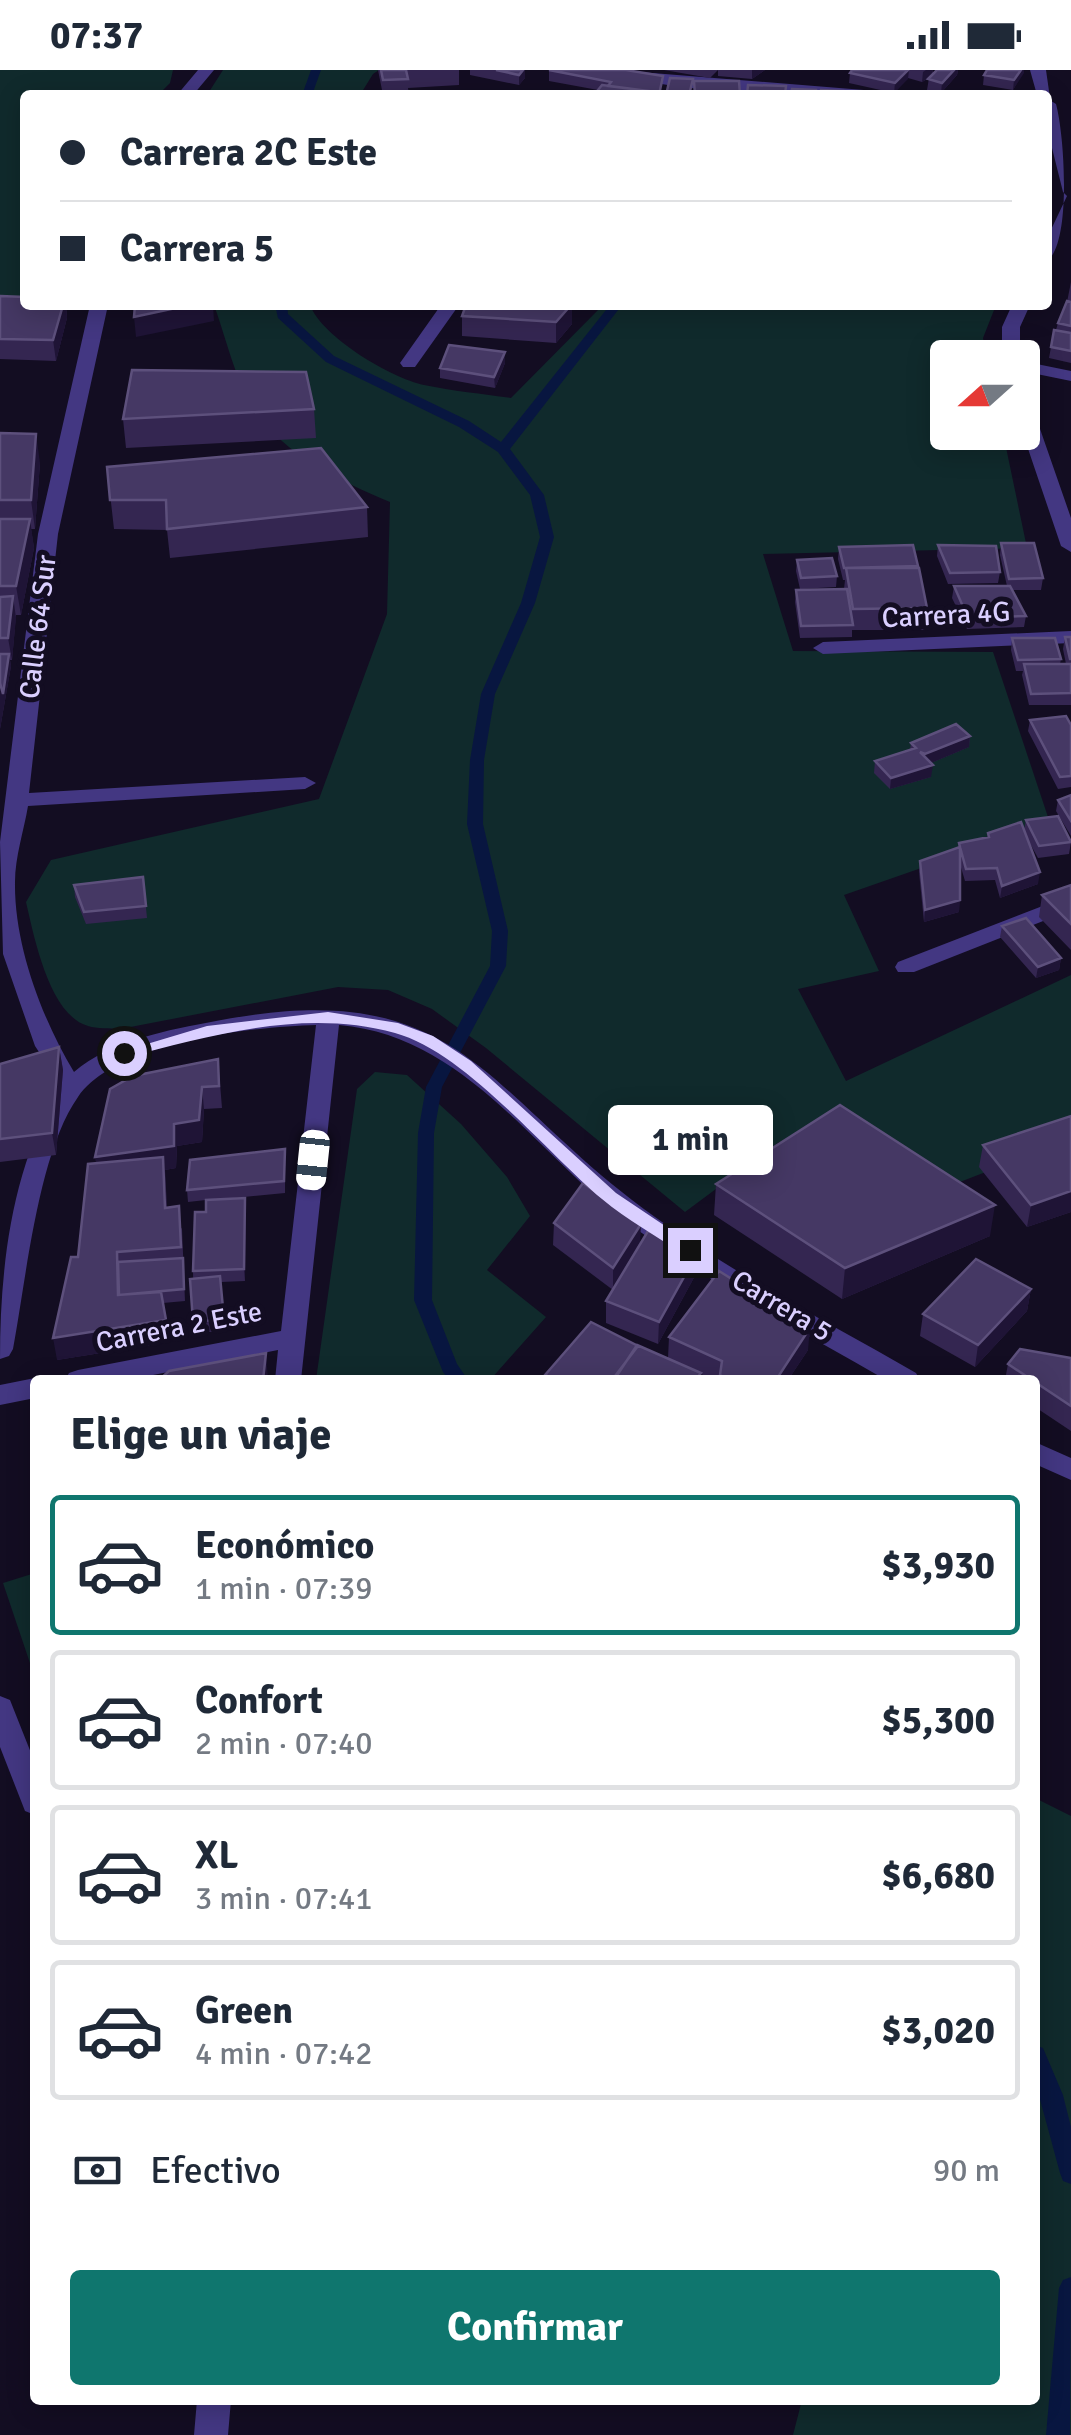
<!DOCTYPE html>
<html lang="es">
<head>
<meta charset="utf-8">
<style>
  body { margin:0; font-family:Signika,sans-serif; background:#f2f2f3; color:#1f2937; height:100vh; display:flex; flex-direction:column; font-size:38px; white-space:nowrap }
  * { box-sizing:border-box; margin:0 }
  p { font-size:32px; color:#747a83 }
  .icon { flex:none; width:55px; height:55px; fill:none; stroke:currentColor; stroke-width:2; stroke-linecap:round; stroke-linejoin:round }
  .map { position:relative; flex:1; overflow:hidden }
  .details { position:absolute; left:30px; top:1305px; width:1010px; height:1030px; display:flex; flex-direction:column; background:#fff; border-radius:10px; box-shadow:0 5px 25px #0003 }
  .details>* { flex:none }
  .hud { position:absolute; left:20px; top:20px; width:1032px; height:220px; border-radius:10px; box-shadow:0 5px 25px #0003; display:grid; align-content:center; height:220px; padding:0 40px; background:#fff }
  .needle { width:65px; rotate:249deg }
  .buttons { position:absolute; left:930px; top:270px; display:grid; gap:20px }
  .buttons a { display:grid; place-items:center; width:110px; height:110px; border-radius:10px; background:#fff; box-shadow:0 5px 25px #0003; font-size:50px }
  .end { position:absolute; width:45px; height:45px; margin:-22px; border:12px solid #dacfff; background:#111; box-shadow:0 0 0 5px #111 }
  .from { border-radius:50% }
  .bubble { position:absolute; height:70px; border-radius:10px; background:#fff; box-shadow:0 5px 25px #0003; font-size:32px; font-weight:800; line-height:70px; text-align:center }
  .car { position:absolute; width:30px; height:60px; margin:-30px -15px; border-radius:12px; box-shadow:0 0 8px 2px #0007; background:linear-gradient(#fff 24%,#345 0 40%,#fff 0 76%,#345 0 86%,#fff 0) }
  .hud b { display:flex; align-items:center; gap:35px; height:95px; font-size:38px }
  .hud b+b { border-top:2px solid #e0e1e3 }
  .hud i { width:25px; height:25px; background:#1f2937 }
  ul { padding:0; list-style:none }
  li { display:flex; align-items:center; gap:30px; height:140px; margin:0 20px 15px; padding:0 20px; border:5px solid #e0e1e3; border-radius:10px }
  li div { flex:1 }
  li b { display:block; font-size:38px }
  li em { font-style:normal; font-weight:800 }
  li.on { border-color:#0f766e }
  li>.icon { width:90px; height:90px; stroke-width:1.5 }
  h2 { padding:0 40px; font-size:45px; line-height:120px }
  .pay { display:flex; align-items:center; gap:25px; height:110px; padding:0 40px; font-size:38px }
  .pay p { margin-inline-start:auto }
  .primary-button { display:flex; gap:20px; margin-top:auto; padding:20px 40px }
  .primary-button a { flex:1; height:115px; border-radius:10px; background:#0f766e; color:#fff; font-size:40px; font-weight:800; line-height:115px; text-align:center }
  .status { display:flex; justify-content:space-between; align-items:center; height:70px; padding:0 50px; background:#fff; direction:ltr }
  .status svg { height:28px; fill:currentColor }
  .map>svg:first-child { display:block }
  .green { fill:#102a2c }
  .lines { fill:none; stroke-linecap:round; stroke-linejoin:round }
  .stream { fill:#081640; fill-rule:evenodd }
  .minor { fill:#433782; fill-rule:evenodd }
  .wall { fill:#342651 }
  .shaded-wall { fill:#1f1436 }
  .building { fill:#453864; stroke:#5d507c; stroke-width:2.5 }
  .route { fill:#dacfff }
  .labels { text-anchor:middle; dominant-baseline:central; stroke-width:10; stroke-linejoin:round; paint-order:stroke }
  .street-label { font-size:28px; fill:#dacfff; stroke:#130d22 }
</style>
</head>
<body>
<div class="status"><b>07:37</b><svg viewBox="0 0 49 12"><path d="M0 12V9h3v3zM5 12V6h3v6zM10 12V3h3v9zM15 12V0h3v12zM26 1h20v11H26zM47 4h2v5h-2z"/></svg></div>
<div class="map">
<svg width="1071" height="2365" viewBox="0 0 1071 2365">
  <rect width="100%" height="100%" fill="#130d22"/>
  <path class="green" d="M0,0H173L170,13L158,25H25V235L66,237L0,235Z
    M223,0H379L373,4L360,25H207Z
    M214,235H310C322,267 391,308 424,315C453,321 483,324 511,328L603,235H996L983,268L987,287L948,288V362L1003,363L1027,478L763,484L793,581L993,582L1050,753L844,825L879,901L798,919L846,1011L1071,905V1069L885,1141L779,1072L685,1142L486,978L432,939L388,920L338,917L120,959C110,958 97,959 88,956C49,945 34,866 26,832L51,790L319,729L387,544L390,432C338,410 284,386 252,336C236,311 225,265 214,235Z
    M375,1002L407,1005L461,1054L507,1107L530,1146L487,1200L546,1247L490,1310H316L357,1019Z
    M35,1503V1608L3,1513Z
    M1035,1728L1071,1746V2365H793L802,2330H1035Z"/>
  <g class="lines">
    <path class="stream" d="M311,0H321L312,25H302Z
      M275,235H287L288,244L334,286L469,351L501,372L610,235H622L510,379L544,425L554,467L535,533L495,624L484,690L483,754L508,861L506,896L442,1017L434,1063L432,1230L457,1294L468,1310H449L443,1302L414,1230L418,1063L426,1017L490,896L492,861L467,754L470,690L481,624L521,533L540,467L530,425L498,382L459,357L326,292L278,248Z
      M1035,1975L1043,1978L1063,2025L1071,2057V2114L1063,2111L1060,2103L1035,2011Z
      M1071,2207L1070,2365H1046L1059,2218L1063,2210Z"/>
    <path class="minor" d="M198,0H214L193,25H177Z
      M615,0L864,20L872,25C821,25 652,25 615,0Z
      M1030,0H1046L1050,28L1037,25Z
      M1048,29L1056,34C1065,67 1071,172 1048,190V166L1067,126L1063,122L1048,62Z
      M90,235H108L58,464L29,723L305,707L316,713L305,719L28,736C24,760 15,787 15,812C14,875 42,949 74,1002C111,970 169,960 216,951C465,903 483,1025 655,1147C737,1206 828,1252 916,1303L920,1310H886C803,1262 717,1217 639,1161C540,1091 469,966 339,955L301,1310H275L278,1280L128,1310H65L69,1303L78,1300L281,1261L316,955C252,957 117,971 78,1027C38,1083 26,1210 13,1279L9,1286L0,1289C0,1195 12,1096 61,1015L35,976L3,884L0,772L38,464Z
      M441,235H459L415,297H403L400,293Z
      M1012,235H1030L1020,257V288H1002V257Z
      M1022,291L1071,301V311L1022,301Z
      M1022,328L1031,333L1071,448V482L1061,476L1022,361Z
      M1071,561V573L823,584L813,578L823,572Z
      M1071,825V840L914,902H898L895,897L898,892Z
      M35,1308L41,1310H35V1328L0,1335V1315Z
      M1035,1372L1071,1388V1410L1035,1394Z
      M0,1626L10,1630L35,1693V1745L25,1741L0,1677Z
      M197,2330H231L228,2365H194Z"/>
  </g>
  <path class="wall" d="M378,0H459V15L408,18L409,25H383Z
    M470,0H525V8L519,15L470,5Z
    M549,0L663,16L598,20L549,11Z
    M664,0H718L710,8Z
    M718,0H765L752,9L718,6Z
    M852,0H933V4L937,0H958L957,5L941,23L927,20L929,8L922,12L908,8L894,23L849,13L850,3Z
    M987,0H1024L1013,20L983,15L984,5Z
    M1071,212V293L1049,288L1051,277L1058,253L1067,232Z
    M0,226L25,235H66L67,248L56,291L0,289Z
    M572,235V254L556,273L462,266V246Z
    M505,293L495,318L440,308V298Z
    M314,339L316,368L126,378L123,349Z
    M0,363L40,393L35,459H31L34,478L21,545H16L12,590H10L11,596L0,659Z
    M107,397L367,437L368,467L170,488L167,460L114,459Z
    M1001,473L1043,508L1041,520H1012L1026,546L1024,557L967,559L952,528L954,516H1007L1000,485Z
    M938,475L1000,502L998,513L948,514L937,486Z
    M839,477L918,496L927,538L925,560H852V567L800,568L795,532L796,520L844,519L845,510H843L838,489Z
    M797,490L837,506L836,517L800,519L796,501Z
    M1065,567H1071V635H1029L1022,605L1023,601H1016L1011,580L1012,568L1061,589L1060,594H1066L1063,579Z
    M1030,650L1071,655V717L1058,719L1028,661Z
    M970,666L969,677L931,693V707L890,719L874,703L875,691L910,680L911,673Z
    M1071,725V766L1056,741L1058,730Z
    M1026,750L1071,772L1069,784L1038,788L1027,768L1038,814L1000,828L995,810L965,811L960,794L959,842L924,852L919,802L920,791L958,778L959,773L987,768L988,763L1024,760Z
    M143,807L147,848L86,854L75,827L74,815Z
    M1071,815V880L1039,847L1042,825Z
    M1002,856L1061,888L1059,900L1036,908L1000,867Z
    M59,977L63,1000L56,1085L0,1092V994Z
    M218,989L222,1038L204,1039L202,1072L177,1076L176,1098L165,1100L167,1137L182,1159L185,1231L163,1233L169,1272L57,1290L96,1093Z
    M1071,1046V1142L1027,1157L979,1097L983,1075Z
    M285,1079V1123L214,1130L245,1128V1211L221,1212L225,1261L194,1263L193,1201L206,1142V1130L188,1132L187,1120Z
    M716,1114L990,1166L842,1229L714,1145Z
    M554,1153L640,1174L699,1180L697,1202L658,1274L606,1253V1231L613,1220L553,1175Z
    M1031,1219L1027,1241L975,1297L920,1266L923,1244Z
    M669,1267L808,1280L788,1310H714L701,1304V1310H545V1305L638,1275L668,1288Z
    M1071,1288V1361L1035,1337V1310H1005L1008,1294Z"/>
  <path class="shaded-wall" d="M523,0H525V8L519,15V5Z
    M752,0H765L752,9Z
    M908,0H909L908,9L894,23L895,13Z
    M926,0H933L932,6L922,12L923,2Z
    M954,0H958L957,5L941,23L942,13Z
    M1021,0H1024V3L1013,20L1014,10Z
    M63,235H66L67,248L56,291L53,270Z
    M190,235H213L214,251L136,267L134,247Z
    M572,235V254L556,273V252Z
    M505,282V293L495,318L494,307Z
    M36,364L40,393L35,459L31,430Z
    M30,449L34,478L21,545L16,516Z
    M13,526L16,548L12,590L8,568Z
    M9,584L11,596L0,659V618Z
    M970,666L969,677L924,696L925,684Z
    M933,695L931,707L890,719L891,708Z
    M1040,802L1038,814L1000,828L1002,816Z
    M960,830L959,842L924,852L925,840Z
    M1061,888L1059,900L1036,908L1038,897Z
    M59,977L63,1000L56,1085L52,1063Z
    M202,1017L204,1039L202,1072L177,1076L176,1098L165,1100L167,1160L98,1109L95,1087Z
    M1071,1121V1142L1027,1157L1031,1135Z
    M245,1128L246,1140L245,1211L244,1199Z
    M995,1135L990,1166L842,1229L845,1198Z
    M641,1154L640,1176L613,1220V1198Z
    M699,1180L697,1202L658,1274L659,1252Z
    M1031,1219L1027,1241L975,1297L978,1275Z
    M166,1250L169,1272L57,1290L53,1268Z
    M810,1258L808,1280L788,1310H776Z
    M266,1283L268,1310H263Z"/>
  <path class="building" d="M381,0H406L408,9L383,10Z
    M496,0H523L519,5Z
    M549,0H626L663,6L659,25H657V22L608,16L611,12Z
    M852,0H908L895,13L850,3Z
    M937,0H954L942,13L928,9Z
    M987,0H1021L1014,10L984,5Z
    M670,8L693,9L689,25H666Z
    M694,11H739L740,25H695Z
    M602,15L657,22V25H594Z
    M748,15L786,16L785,25H747Z
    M792,19L816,20V25H791Z
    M821,20L843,21L842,25H820Z
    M0,226L25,227V235H63L53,270L0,269Z
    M1067,231L1071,232V256L1058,253Z
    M135,235H190L134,247Z
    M466,235H571L556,252L462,246Z
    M1054,260L1071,263V281L1051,277Z
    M449,275L505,282L494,307L440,298Z
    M132,300L306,302L314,339L123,349Z
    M0,363L36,364L31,430H0Z
    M321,378L367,437L167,459L166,430H110L107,397Z
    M0,449H30L16,516H0Z
    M1001,473H1034L1043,508L1009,509Z
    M913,475L918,496L844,498L839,477Z
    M938,475L996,476L1000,502L950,503Z
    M832,488L837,506L801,508L797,490Z
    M846,498H919L927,538L853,539Z
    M954,516H1010L1026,546L968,548Z
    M847,519L853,555L801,556L796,520Z
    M13,526L8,568H0V527Z
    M1065,567H1071V589H1070Z
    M1012,568H1055L1061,589L1018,590Z
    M0,584H9L3,624L0,613Z
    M1024,594H1071V623L1031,624Z
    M1066,646L1071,655V706L1060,707L1030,650Z
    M956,654L970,666L925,684L920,682L933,695L891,708L875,691L916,678L911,673Z
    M1071,725V751L1058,730Z
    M1058,746L1071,772L1039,776L1026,750Z
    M1021,752L1040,802L1002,816L997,798L966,799L960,777V830L925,840L920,791L960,777L959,773L989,767L988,763Z
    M143,807L146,836L84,842L74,815Z
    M1071,815V854L1042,825Z
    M1026,848L1061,888L1038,897L1002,856Z
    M59,977L52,1063L0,1069V994Z
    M218,989L219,1016L202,1017L199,1050L174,1054V1076L95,1087L110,1019L133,1006Z
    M840,1035L995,1135L845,1198L716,1114Z
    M1071,1046V1121L1031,1135L983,1075Z
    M285,1079L284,1111L187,1120L190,1090Z
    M163,1087L165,1138L179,1136L181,1177L117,1182L118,1225L161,1222L166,1250L53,1268L71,1187H78L88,1094Z
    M583,1113L641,1154L613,1198L554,1153Z
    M245,1128L244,1199L193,1201L195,1142H206V1130Z
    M648,1161L699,1180L659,1252L606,1231Z
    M183,1188L184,1219L119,1225L118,1192Z
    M976,1189L1031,1219L978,1275L923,1244Z
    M719,1201L810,1258L776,1310H730L720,1305L722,1291L669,1267Z
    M220,1206L224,1249L193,1252L190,1209Z
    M591,1252L638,1276L612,1310H556L545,1305Z
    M637,1275L701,1303L695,1310H614Z
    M1020,1279L1071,1288V1336L1035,1312V1310H1032L1008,1294Z
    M266,1283L263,1310H159L169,1301Z"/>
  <path class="route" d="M328,942L398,953L433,966L471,991L616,1123L695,1176V1185H684C657,1166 627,1150 602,1129C545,1081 465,982 395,963C305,938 212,965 124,988L117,983L207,956Z"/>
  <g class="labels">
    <g class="street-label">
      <text transform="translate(946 545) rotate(-3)">Carrera 4G</text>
      <text transform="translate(38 557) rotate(-83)">Calle 64 Sur</text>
      <text transform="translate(782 1236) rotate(31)">Carrera 5</text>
      <text transform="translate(179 1257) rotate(-11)">Carrera 2 Este</text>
    </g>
  </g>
</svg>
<div class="buttons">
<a><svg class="needle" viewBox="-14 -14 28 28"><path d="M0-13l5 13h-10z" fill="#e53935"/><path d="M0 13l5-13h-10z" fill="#747a83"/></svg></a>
</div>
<i class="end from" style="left:124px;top:983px"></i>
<i class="end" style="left:690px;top:1180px"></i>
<div class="bubble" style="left:608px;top:1035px;width:165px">1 min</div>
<i class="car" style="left:313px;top:1090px;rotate:186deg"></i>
<div class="hud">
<b><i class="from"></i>Carrera 2C Este</b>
<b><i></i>Carrera 5</b>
</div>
<section class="details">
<h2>Elige un viaje</h2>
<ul>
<li class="on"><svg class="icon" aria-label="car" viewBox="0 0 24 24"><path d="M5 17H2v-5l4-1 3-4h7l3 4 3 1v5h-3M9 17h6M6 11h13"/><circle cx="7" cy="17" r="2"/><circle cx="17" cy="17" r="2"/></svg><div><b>Económico</b><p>1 min · 07:39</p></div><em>$3,930</em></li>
<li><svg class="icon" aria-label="car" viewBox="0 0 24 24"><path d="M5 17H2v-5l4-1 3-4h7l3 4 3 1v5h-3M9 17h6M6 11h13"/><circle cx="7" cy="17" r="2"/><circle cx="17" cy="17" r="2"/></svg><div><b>Confort</b><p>2 min · 07:40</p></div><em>$5,300</em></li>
<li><svg class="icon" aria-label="car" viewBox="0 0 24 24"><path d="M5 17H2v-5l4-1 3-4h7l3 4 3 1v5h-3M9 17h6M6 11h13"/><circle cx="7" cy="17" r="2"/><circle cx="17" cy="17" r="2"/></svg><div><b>XL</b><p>3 min · 07:41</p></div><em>$6,680</em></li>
<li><svg class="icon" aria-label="car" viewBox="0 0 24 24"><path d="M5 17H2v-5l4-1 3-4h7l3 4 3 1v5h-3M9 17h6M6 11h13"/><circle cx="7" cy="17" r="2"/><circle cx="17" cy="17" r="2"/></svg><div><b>Green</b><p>4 min · 07:42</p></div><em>$3,020</em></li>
</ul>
<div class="pay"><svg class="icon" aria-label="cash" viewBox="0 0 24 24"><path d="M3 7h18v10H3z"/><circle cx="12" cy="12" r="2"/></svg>Efectivo<p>90 m</p></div>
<div class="primary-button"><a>Confirmar</a></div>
</section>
</div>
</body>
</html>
